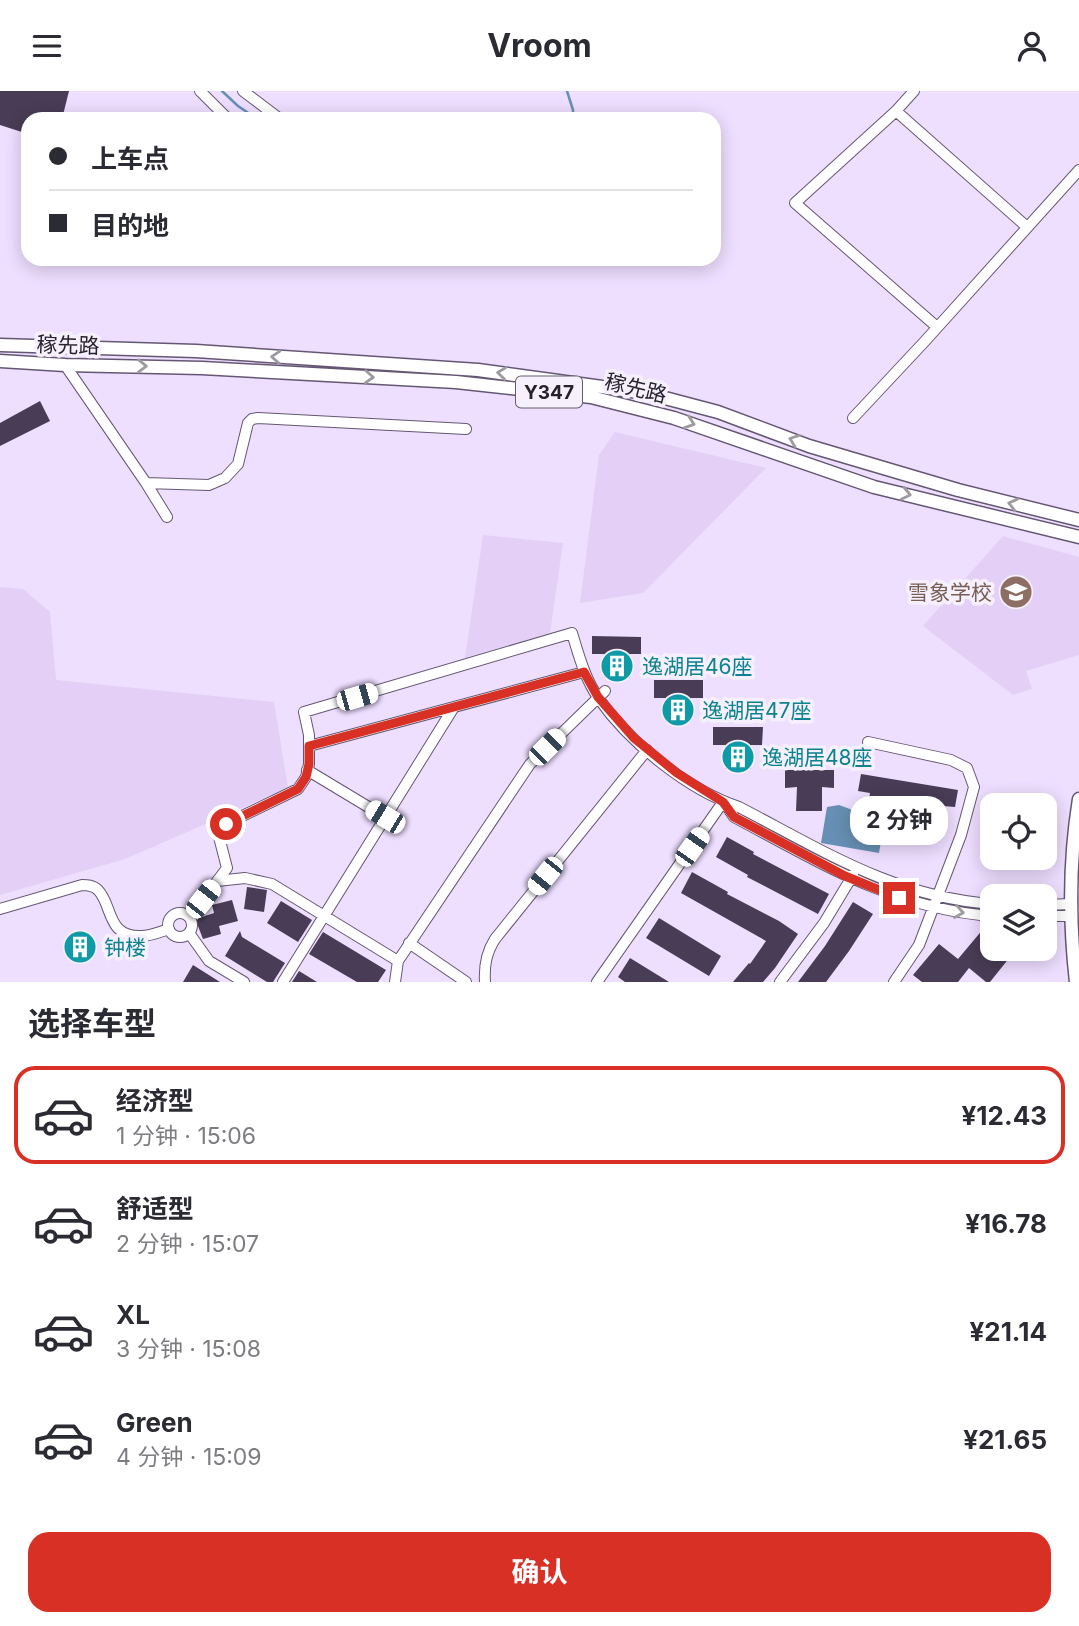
<!DOCTYPE html>
<html lang="zh">
<head>
<meta charset="utf-8">
<style>
  body { margin:0; font-family:Inter,"Noto Sans SC",sans-serif; background:#f7f7f7; color:#2b2b33; height:100vh; display:flex; flex-direction:column; font-size:26px; white-space:nowrap }
  * { box-sizing:border-box; margin:0 }
  p { font-size:23px; color:#7c7c81 }
  .icon { flex:none; width:38px; height:38px; fill:none; stroke:currentColor; stroke-width:2; stroke-linecap:round; stroke-linejoin:round }
  .map { position:relative; height:891px; overflow:hidden }
  .side { display:flex; flex-direction:column; background:#fff; flex:1 }
  .side>* { flex:none }
  .hud { position:absolute; left:21px; top:21px; width:700px; height:154px; border-radius:21px; box-shadow:0 4px 18px #0003; display:grid; align-content:center; height:154px; padding:0 28px; background:#fff }
  .controls { position:absolute; left:980px; top:702px; display:grid; gap:14px }
  .controls a { display:grid; place-items:center; width:77px; height:77px; border-radius:14px; background:#fff; box-shadow:0 4px 18px #0003; font-size:35px }
  .end { position:absolute; width:32px; height:32px; margin:-16px; border:9px solid #d93025; background:#fff; box-shadow:0 0 0 4px #fff }
  .from { border-radius:50% }
  .bubble { position:absolute; height:49px; border-radius:21px; background:#fff; box-shadow:0 4px 18px #0003; font-size:23px; font-weight:700; line-height:49px; text-align:center }
  .car { position:absolute; width:21px; height:42px; margin:-21px -10px; border-radius:9px; box-shadow:0 0 5px 2px #0007; background:linear-gradient(#fff 24%,#345 0 40%,#fff 0 76%,#345 0 86%,#fff 0) }
  .hud b { display:flex; align-items:center; gap:24px; height:66px; font-size:26px }
  .hud b+b { border-top:2px solid #e1e1e2 }
  .hud i { width:18px; height:18px; background:#2b2b33 }
  ul { padding:0; list-style:none }
  li { display:flex; align-items:center; gap:21px; height:98px; margin:0 14px 10px; padding:0 14px; border:4px solid transparent; border-radius:21px }
  li div { flex:1 }
  li b { display:block; font-size:26px }
  li em { font-style:normal; font-weight:700 }
  li.active { border-color:#d93025 }
  li>.icon { width:63px; height:63px; stroke-width:1.5 }
  h2 { padding:0 28px; font-size:32px; line-height:84px }
  .button { display:flex; gap:14px; margin-top:auto; padding:14px 28px }
  .button a { flex:1; height:80px; border-radius:21px; background:#d93025; color:#fff; font-size:28px; font-weight:700; line-height:80px; text-align:center }
  header { display:flex; justify-content:space-between; align-items:center; height:91px; padding:0 28px; background:#fff; font-size:32px; font-weight:700 }
  .map>svg:first-child { display:block }
  .built { fill:#e4d0f7 }
  .water { fill:#678fb3 }
  .lines { fill:none; stroke-linecap:round; stroke-linejoin:round }
  .stream { stroke:#678fb3; stroke-width:2.5 }
  .building { fill:#493c56 }
  .minor-casing { stroke:#655773; stroke-width:12 }
  .major-casing { stroke:#655773; stroke-width:15 }
  .minor { stroke:#fff; stroke-width:10 }
  .major { stroke:#fff; stroke-width:12 }
  .oneway { stroke:#9e9ba0 }
  .route { stroke:#d93025; stroke-width:9 }
  .labels { text-anchor:middle; dominant-baseline:central; stroke-width:7; stroke-linejoin:round; paint-order:stroke }
  .shield { fill:#f6f0fd; stroke:#655f6b; stroke-width:2 }
  .shield-label { font-size:19px; font-weight:bold; fill:#27212d }
  .street-label { font-size:21px; fill:#27212d; stroke:#f6f0fd }
  .education-label { font-size:21px; fill:#785e54; stroke:#f6f0fd; text-anchor:end }
  .culture-label { font-size:21px; fill:#0d838f; stroke:#f6f0fd; text-anchor:start }
</style>
</head>
<body>
<header><svg class="icon" aria-label="menu" viewBox="0 0 24 24"><path d="M4 6h16M4 12h16M4 18h16"/></svg>Vroom<svg class="icon" aria-label="person" viewBox="0 0 24 24"><circle cx="12" cy="8" r="4"/><path d="M4 21q1-7 8-7t8 7"/></svg></header>
<div class="map">
<svg width="1079" height="891" viewBox="0 0 1079 891">
  <rect width="100%" height="100%" fill="#eedeff"/>
  <path class="built" d="M615,341L766,377L643,502L580,512L599,364Z
    M483,444L563,452L550,542L465,567Z
    M1003,445L1079,466V564L1026,580L1032,598L1013,604L923,535Z
    M0,496L23,498L50,521L56,589L274,611L288,697L125,768L0,804Z"/>
  <path class="water" d="M839,714L850,718L859,725L870,727L866,747L881,750L879,762L821,752L827,716Z"/>
  <g class="lines">
    <path class="stream" d="M222,0L238,15L257,28
      M567,0L573,19V28"/>
  </g>
  <path class="building" d="M0,0H69L62,28H28V43L0,34Z
    M40,310L50,330L0,355V332Z
    M592,545L641,546V563H630V587H604V563H592Z
    M654,589H703V607H691V631H665V607H654Z
    M713,636H763L762,654H751V678H725V654H713Z
    M785,679H834V697L822,696V720H796L797,696L785,697Z
    M861,683L958,699L955,716L943,715L939,738L914,734L918,710L895,707L891,730L866,726L870,702L858,700Z
    M727,746L754,761L753,763L829,803L818,823L747,786L748,784L716,766Z
    M692,781L728,801L727,803L779,830L798,843L775,877L763,891H733L749,872L750,873L766,850L681,802Z
    M247,796L267,799L264,821L244,818Z
    M232,809L238,830L219,835L221,843L203,848L196,830L199,827L214,822L212,814Z
    M281,810L312,829L298,851L267,832Z
    M853,811L873,823L849,860L826,891H798L825,855Z
    M659,827L721,865L709,885L646,847Z
    M984,837L992,844V858H1009L1014,861L990,891H986L969,877L958,891H922L913,884L939,853L958,868Z
    M240,840L242,846L285,872L273,891H267L225,865Z
    M323,841L386,879L378,891H357L309,863Z
    M630,867L669,891H625L618,886Z
    M193,874L220,891H183Z
    M299,880L317,891H292Z"/>
  <g class="lines">
    <defs>
      <path id="minor" d="M200,0L228,28
        M243,0L280,28
        M914,0L896,20L795,112L937,236
        M896,20L1027,136
        M65,274L146,392L167,426
        M853,327L926,249L1079,79
        M146,392L209,394L225,387L238,373L248,332L252,328L258,327L466,338
        M868,651L951,669L967,677L974,696L961,744L919,854L894,891
        M309,655L584,581
        M307,679L385,726
        M724,711L734,726C819,771 894,818 992,825
        M217,790L245,787L272,793L398,870
        M1045,814L1071,813
        M0,818L82,794C87,794 93,794 98,799C113,814 106,846 141,845C150,845 160,841 169,838
        M168 834a12 12 0 1 1 24 0a12 12 0 1 1-24 0Z
        M1045,825H1071
        M190,826L227,777L218,742L226,733L298,698L306,686L309,673V644L304,621L572,542C579,565 585,588 599,608C630,652 688,699 739,716C824,760 894,806 992,813
        M189,842L209,870L244,891
        M409,852L466,891
        M283,891L454,616
        M395,891L398,870L530,673L605,600
        M485,891C484,875 486,862 495,848L647,659
        M597,891L723,711
        M780,891L824,832L853,784"/>
      <path id="major" d="M0,254L196,260L478,279L646,302L718,321L809,355L958,399L1079,429
        M0,270L65,274L202,277L456,291L591,306L674,327L874,396L1079,446
        M1076,891C1069,830 1069,769 1079,708"/>
    </defs>
    <use href="#minor" class="minor-casing"/>
    <use href="#major" class="major-casing"/>
    <use href="#minor" class="minor"/>
    <use href="#major" class="major"/>
  </g>
  <defs><path id="oneway-chevron" d="M-2-3.5L2.5 0L-2 3.5" fill="none" stroke-width="1.6" stroke-linecap="round" stroke-linejoin="round" transform="scale(1.75)"/></defs>
  <g class="oneway">
    <use href="#oneway-chevron" transform="translate(276 266) rotate(-176)"/>
    <use href="#oneway-chevron" transform="translate(142 275) rotate(1)"/>
    <use href="#oneway-chevron" transform="translate(502 282) rotate(-173)"/>
    <use href="#oneway-chevron" transform="translate(369 286) rotate(3)"/>
    <use href="#oneway-chevron" transform="translate(690 332) rotate(19)"/>
    <use href="#oneway-chevron" transform="translate(794 349) rotate(-160)"/>
    <use href="#oneway-chevron" transform="translate(906 403) rotate(13)"/>
    <use href="#oneway-chevron" transform="translate(1013 413) rotate(-166)"/>
    <use href="#oneway-chevron" transform="translate(959 821) rotate(9)"/>
  </g>
  <g class="lines">
    <path class="route" d="M226,733L298,698L306,686L309,673V655L584,581L598,606L634,647L677,682L723,711L734,726L845,785L899,807"/>
  </g>
  <defs>
    <symbol id="school-disc" viewBox="-11 -11 22 22"><circle r="9.5" fill="#8d6e63" stroke="#f6f0fd"/><path d="M0-5L7-2L0 1L-7-2ZM-4 1L0 2.5L4 1V4Q0 6-4 4Z" fill="#fff"/></symbol>
    <symbol id="building-disc" viewBox="-11 -11 22 22"><circle r="9.5" fill="#0f9aa8" stroke="#f6f0fd"/><path d="M-4-6H4V6H1V3H-1V6H-4ZM-2.5-4.3h1.7v1.8h-1.7ZM.8-4.3h1.7v1.8H.8ZM-2.5-1h1.7V.8h-1.7ZM.8-1h1.7V.8H.8Z" fill="#fff"/></symbol>
  </defs>
  <g fill-rule="evenodd">
    <use href="#school-disc" x="997" y="482" width="38" height="38"/>
    <use href="#building-disc" x="598" y="556" width="38" height="38"/>
    <use href="#building-disc" x="659" y="600" width="38" height="38"/>
    <use href="#building-disc" x="719" y="647" width="38" height="38"/>
    <use href="#building-disc" x="61" y="837" width="38" height="38"/>
  </g>
  <g class="labels">
    <rect class="shield" x="516" y="285.5" width="66" height="31" rx="5"/>
    <g class="shield-label">
      <text x="549" y="301">Y347</text>
    </g>
    <g class="street-label">
      <text transform="translate(68 254) rotate(2)">稼先路</text>
      <text transform="translate(636 297) rotate(14)">稼先路</text>
    </g>
    <g class="education-label">
      <text x="992" y="501">雪象学校</text>
    </g>
    <g class="culture-label">
      <text x="642" y="575">逸湖居46座</text>
      <text x="702" y="619">逸湖居47座</text>
      <text x="762" y="666">逸湖居48座</text>
      <text x="104" y="856">钟楼</text>
    </g>
  </g>
</svg>
<div class="controls">
<a><svg class="icon" aria-label="locate" viewBox="0 0 24 24"><circle cx="12" cy="12" r="6"/><path d="M12 2v4M12 18v4M2 12h4M18 12h4"/></svg></a>
<a><svg class="icon" aria-label="layers" viewBox="0 0 24 24"><path d="M12 4l9 5-9 5-9-5zM3 14l9 5 9-5"/></svg></a>
</div>
<i class="end from" style="left:226px;top:733px"></i>
<i class="end" style="left:899px;top:807px"></i>
<div class="bubble" style="left:850px;top:705px;width:98px">2 分钟</div>
<i class="car" style="left:357px;top:606px;rotate:74deg"></i>
<i class="car" style="left:547px;top:656px;rotate:45deg"></i>
<i class="car" style="left:385px;top:726px;rotate:301deg"></i>
<i class="car" style="left:692px;top:756px;rotate:35deg"></i>
<i class="car" style="left:545px;top:785px;rotate:219deg"></i>
<i class="car" style="left:203px;top:808px;rotate:38deg"></i>
<div class="hud">
<b><i class="from"></i>上车点</b>
<b><i></i>目的地</b>
</div>
</div>
<section class="side">
<h2>选择车型</h2>
<ul>
<li class="active"><svg class="icon" aria-label="car" viewBox="0 0 24 24"><path d="M5 17H2v-5l4-1 3-4h7l3 4 3 1v5h-3M9 17h6M6 11h13"/><circle cx="7" cy="17" r="2"/><circle cx="17" cy="17" r="2"/></svg><div><b>经济型</b><p>1 分钟 · 15:06</p></div><em>¥12.43</em></li>
<li><svg class="icon" aria-label="car" viewBox="0 0 24 24"><path d="M5 17H2v-5l4-1 3-4h7l3 4 3 1v5h-3M9 17h6M6 11h13"/><circle cx="7" cy="17" r="2"/><circle cx="17" cy="17" r="2"/></svg><div><b>舒适型</b><p>2 分钟 · 15:07</p></div><em>¥16.78</em></li>
<li><svg class="icon" aria-label="car" viewBox="0 0 24 24"><path d="M5 17H2v-5l4-1 3-4h7l3 4 3 1v5h-3M9 17h6M6 11h13"/><circle cx="7" cy="17" r="2"/><circle cx="17" cy="17" r="2"/></svg><div><b>XL</b><p>3 分钟 · 15:08</p></div><em>¥21.14</em></li>
<li><svg class="icon" aria-label="car" viewBox="0 0 24 24"><path d="M5 17H2v-5l4-1 3-4h7l3 4 3 1v5h-3M9 17h6M6 11h13"/><circle cx="7" cy="17" r="2"/><circle cx="17" cy="17" r="2"/></svg><div><b>Green</b><p>4 分钟 · 15:09</p></div><em>¥21.65</em></li>
</ul>
<div class="button"><a>确认</a></div>
</section>
</body>
</html>
